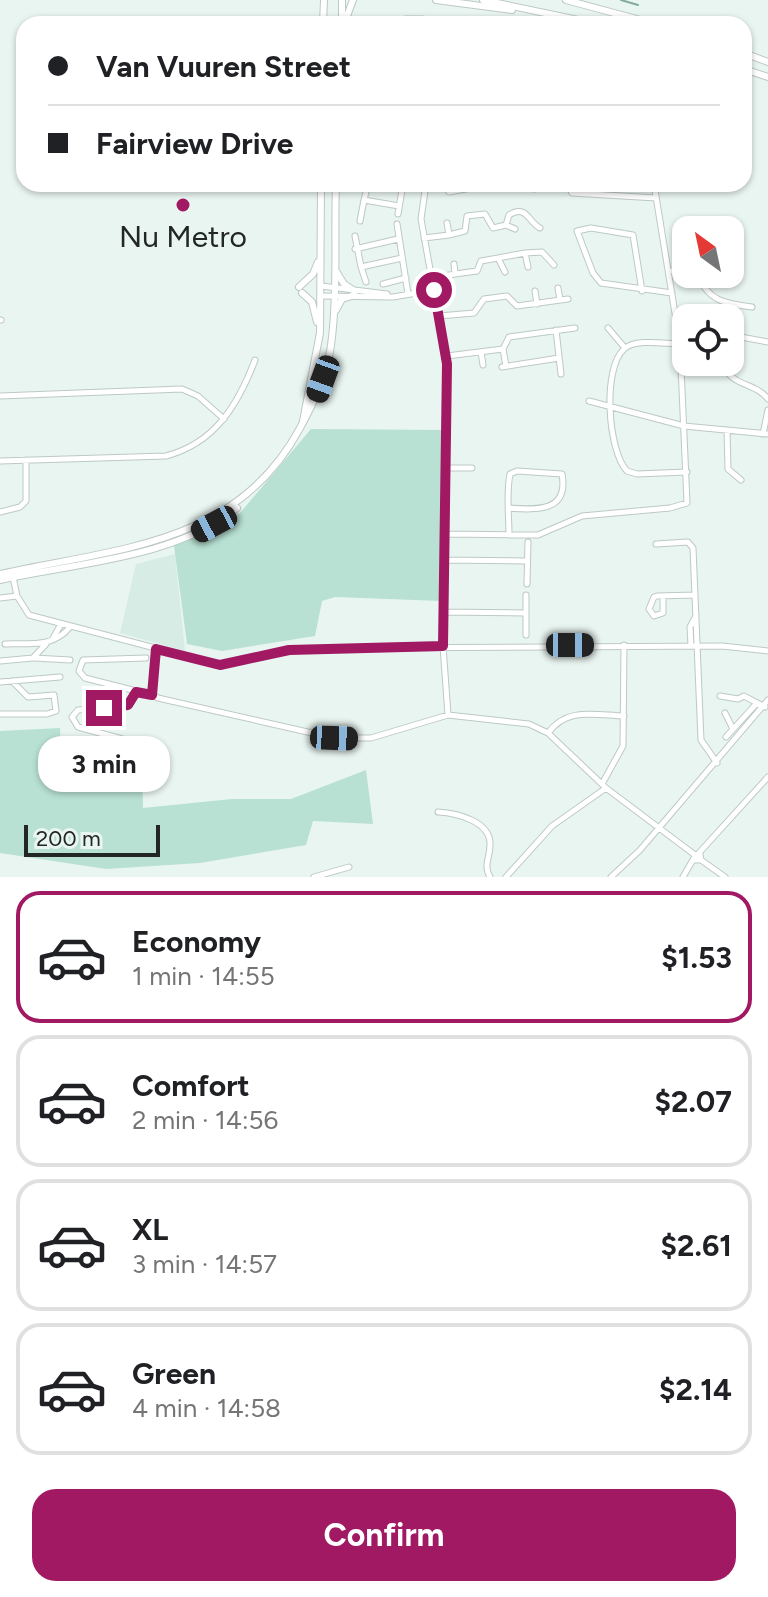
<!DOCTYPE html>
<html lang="en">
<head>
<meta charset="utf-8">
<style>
  body { margin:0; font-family:Figtree,sans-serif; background:#f6f6f6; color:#202124; height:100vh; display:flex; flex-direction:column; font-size:30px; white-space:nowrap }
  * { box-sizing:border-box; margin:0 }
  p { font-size:26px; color:#757577 }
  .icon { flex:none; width:44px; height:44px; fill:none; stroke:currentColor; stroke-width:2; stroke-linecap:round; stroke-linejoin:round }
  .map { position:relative; height:877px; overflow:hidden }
  .side { display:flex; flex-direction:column; background:#fff; flex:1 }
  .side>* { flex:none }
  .top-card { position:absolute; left:16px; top:16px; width:736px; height:176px; border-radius:24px; box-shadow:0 2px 6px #0004; display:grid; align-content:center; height:176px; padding:0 32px; background:#fff }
  .needle { width:52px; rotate:327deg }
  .fabs { position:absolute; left:672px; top:216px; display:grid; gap:16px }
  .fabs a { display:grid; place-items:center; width:72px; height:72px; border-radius:16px; background:#fff; box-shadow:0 2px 6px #0004; font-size:40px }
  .scale { position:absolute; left:24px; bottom:20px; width:136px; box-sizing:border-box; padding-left:8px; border:4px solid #222725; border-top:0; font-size:22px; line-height:28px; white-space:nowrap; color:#222725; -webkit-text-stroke:6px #e9f5f1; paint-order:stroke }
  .end { position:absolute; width:36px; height:36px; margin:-18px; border:10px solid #a11863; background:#fff; box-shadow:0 0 0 4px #fff }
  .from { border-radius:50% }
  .bubble { position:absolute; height:56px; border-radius:24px; background:#fff; box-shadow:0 2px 6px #0004; font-size:26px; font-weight:700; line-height:56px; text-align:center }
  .car { position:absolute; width:24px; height:48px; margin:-24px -12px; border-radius:10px; box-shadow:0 0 6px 2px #0007; background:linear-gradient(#222 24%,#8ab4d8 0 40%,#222 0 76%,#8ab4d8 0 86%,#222 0) }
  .top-card b { display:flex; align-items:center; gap:28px; height:76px; font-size:30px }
  .top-card b+b { border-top:2px solid #e0e0e0 }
  .top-card i { width:20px; height:20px; background:#202124 }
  ul { padding:14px 0 0; list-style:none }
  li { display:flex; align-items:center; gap:24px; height:132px; margin:0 16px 12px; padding:0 16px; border:4px solid #e0e0e0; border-radius:24px }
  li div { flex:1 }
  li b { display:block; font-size:30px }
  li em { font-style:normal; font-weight:700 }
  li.current { border-color:#a11863 }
  li>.icon { width:72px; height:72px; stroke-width:1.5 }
  .button { display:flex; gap:16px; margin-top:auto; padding:16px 32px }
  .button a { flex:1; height:92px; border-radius:24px; background:#a11863; color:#fff; font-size:32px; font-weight:700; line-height:92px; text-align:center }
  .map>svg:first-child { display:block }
  .built { fill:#d7ece5 }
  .green { fill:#b8e1d3 }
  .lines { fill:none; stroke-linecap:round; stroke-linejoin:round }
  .stream { stroke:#83ac9f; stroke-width:2 }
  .minor-casing { stroke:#bdc9c5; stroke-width:7 }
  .major-casing { stroke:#bdc9c5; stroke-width:8 }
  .minor { stroke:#fff; stroke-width:5 }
  .major { stroke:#fff; stroke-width:6 }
  .route { stroke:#a11863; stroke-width:10 }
  .poi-dot { fill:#a11863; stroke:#e9f5f1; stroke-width:3 }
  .labels { text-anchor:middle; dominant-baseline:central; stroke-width:7; stroke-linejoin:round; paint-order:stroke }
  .poi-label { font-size:30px; fill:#222725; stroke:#e9f5f1 }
</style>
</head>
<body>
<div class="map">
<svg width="768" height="877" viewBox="0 0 768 877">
  <rect width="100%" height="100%" fill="#e9f5f1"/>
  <path class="built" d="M175,554L185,651L120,633L136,564Z"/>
  <path class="green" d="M311,429L443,430L446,534L441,601L335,597L322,601L315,636L222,651L187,644L174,546L240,513Z
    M60,728L61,759L142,766L143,808L232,799H291L366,770L373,824L313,821L306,845L200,863L106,869L0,853V731Z"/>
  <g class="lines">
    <path class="stream" d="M621,0L638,5"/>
    <defs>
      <path id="minor" d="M402,24L405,19H423L429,24
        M476,24L477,22
        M391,184L403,186
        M426,184L421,219L447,364L443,646L448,715
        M446,184L449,192L471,188
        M503,184L535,189L542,184
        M567,184L572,193L656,198
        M364,200L368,184
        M398,214L403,184
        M360,221L364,200L399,206
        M397,224L408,294
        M506,225L515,229
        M449,235L465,231L467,216L485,214L493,228L506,225L509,215C527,204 528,222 540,228
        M355,236L361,267
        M424,238L449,235L447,223
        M355,249L398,239
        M525,253L542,252L554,265
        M498,258L525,253L528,267
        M669,271L686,270
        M455,274L477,271L481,261L498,258L505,272
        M698,274C707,301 726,304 752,307
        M432,278L455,274L454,264
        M366,282L361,267L402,258
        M383,284L406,278
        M321,286L387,294
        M558,288L560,300
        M535,291L537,304
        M642,291L633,235L591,228L577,231L593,273L601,283L672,293
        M321,296L393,297L434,290
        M439,316L474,313L484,299L507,296L517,306L568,299
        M0,320H1
        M608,328L625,348
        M556,330L561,374
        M730,335L768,342
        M680,344C665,344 636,338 624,349C602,369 608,451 627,471L637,474L687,472
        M503,349L506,366
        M481,352L483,365
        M447,356L503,349L509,337L575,328
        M502,367L559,358
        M726,370C735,386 757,384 768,399
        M0,396L182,389L198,396L224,419
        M589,401L684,426L768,434
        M727,430L728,469L741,480
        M763,434L768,410
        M0,461L166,456C215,443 238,405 255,360
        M445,468H472
        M509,508C537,510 569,512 562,474L517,471L510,474C506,493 509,515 509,535
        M0,512L20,507L26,501V460
        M446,534L538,535L582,516L670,508L687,503L680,344L654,184
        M656,544L688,542L693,548L701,740L717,763
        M444,560L527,561
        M13,577L17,596L29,615L220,665L275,652L346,648L722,646L768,651
        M527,584L528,542
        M663,596V613L654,616L649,609L654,597L657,596L695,595
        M0,598L17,596
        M444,612L526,613V595
        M526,635V613
        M52,640L61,624
        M5,644C30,643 53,648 70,627
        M691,646L690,627L696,616
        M156,649L152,695L158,698L334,738H371L448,715L529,724L548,733L606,788L695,855
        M34,658L70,660
        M146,658L83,660L79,671L85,678L152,695
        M0,661L33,658L46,644
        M0,682L60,677
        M720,696L738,699L744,696L765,707
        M725,713L733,729
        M0,714H47L56,711L54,695L28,697L12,681
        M548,733C567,707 594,715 624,716
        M726,737L757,703
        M66,754L131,752L133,742L78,727L72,717L78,710L125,706L136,692
        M602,784L623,746L624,645
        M438,812C456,813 491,821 490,845C490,858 483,865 490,877
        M698,854L768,777
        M700,854L701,860H695V855Z
        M701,860L725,877
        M314,877L349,867
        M506,877L552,826L606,788
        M611,877L640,850L768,700
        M683,877L694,858"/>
      <path id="major" d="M436,0L512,10
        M483,0L597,24
        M566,0L655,24
        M342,16V0
        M323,24L324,0
        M344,24L353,0
        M744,53L768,62
        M744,69L768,77
        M336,271L344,284L353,290
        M299,287L313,274L318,262
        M302,293L312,302L317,322
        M336,310L342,299L355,295
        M303,421L320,333L321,184
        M0,574C117,548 237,546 300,428C316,399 329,370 332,337C338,287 334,235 336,184
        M0,580C75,563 176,558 237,508"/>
    </defs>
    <use href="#minor" class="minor-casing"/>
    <use href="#major" class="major-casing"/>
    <use href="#minor" class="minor"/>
    <use href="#major" class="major"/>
  </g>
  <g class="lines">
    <path class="route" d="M104,708L128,705L136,692L152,695L156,649L220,665L289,650L443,646L447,364L434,290"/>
  </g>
  <circle class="poi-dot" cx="183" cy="205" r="8"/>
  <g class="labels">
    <g class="poi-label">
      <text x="183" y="236">Nu Metro</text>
    </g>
  </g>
</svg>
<div class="fabs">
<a><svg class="needle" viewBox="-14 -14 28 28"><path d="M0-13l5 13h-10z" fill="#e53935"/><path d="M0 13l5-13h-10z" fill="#757577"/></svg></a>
<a><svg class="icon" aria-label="locate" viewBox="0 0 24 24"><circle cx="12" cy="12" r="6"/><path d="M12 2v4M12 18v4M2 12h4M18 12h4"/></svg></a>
</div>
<div class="scale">200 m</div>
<i class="end from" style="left:434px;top:290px"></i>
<i class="end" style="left:104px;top:708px"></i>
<div class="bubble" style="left:38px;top:736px;width:132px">3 min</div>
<i class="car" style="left:323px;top:379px;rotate:200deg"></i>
<i class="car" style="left:214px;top:524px;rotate:242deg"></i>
<i class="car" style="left:570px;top:645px;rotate:90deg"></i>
<i class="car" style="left:334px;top:738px;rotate:92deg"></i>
<div class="top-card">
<b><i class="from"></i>Van Vuuren Street</b>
<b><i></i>Fairview Drive</b>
</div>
</div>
<section class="side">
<ul>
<li class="current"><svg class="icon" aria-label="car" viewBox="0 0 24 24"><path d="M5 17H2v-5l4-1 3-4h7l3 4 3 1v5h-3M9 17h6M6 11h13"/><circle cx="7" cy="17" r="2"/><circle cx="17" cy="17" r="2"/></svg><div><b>Economy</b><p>1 min · 14:55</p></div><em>$1.53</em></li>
<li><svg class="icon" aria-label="car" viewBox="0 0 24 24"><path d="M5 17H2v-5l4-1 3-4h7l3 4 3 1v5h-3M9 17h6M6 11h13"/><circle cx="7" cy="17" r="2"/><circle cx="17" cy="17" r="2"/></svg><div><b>Comfort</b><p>2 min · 14:56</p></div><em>$2.07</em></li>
<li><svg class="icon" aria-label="car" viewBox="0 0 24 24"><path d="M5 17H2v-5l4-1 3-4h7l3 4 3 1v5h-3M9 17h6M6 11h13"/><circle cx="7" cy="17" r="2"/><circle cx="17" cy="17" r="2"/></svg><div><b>XL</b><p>3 min · 14:57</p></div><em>$2.61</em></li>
<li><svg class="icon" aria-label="car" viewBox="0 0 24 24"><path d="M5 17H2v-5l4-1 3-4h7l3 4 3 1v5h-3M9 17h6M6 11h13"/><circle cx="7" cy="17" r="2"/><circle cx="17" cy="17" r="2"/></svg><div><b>Green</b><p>4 min · 14:58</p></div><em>$2.14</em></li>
</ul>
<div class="button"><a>Confirm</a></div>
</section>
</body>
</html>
